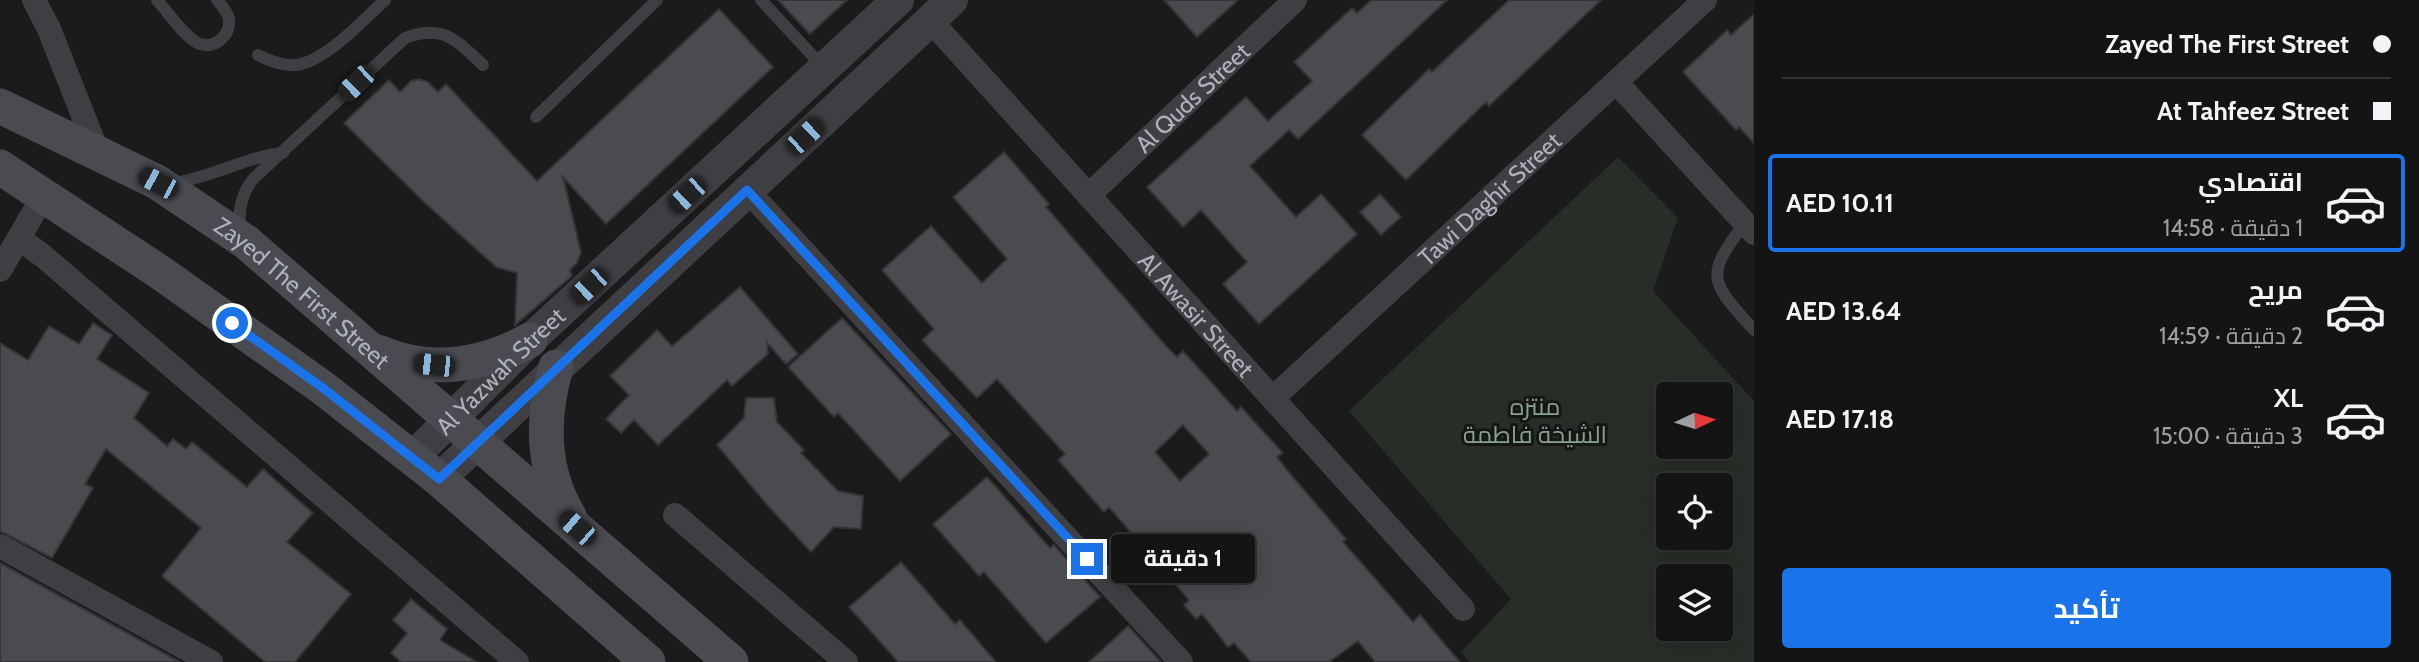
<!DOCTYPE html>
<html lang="ar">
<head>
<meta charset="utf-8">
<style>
  body { margin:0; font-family:Cabin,Cairo,sans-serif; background:#212122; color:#f1f3f6; direction:rtl; height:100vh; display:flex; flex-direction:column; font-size:26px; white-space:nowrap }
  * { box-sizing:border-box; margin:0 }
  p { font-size:23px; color:#9d9ea0 }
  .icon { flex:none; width:38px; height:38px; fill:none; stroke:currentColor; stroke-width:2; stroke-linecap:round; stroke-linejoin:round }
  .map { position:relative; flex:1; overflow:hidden; direction:ltr }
  .side { display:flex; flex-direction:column; background:#141415; width:665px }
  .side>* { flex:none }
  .guide { display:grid; align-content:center; height:154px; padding:0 28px; background:#141415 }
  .needle { width:46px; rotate:86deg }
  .controls { position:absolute; left:1656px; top:382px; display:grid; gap:14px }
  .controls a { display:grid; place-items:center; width:77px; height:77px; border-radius:7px; background:#141415; box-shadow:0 4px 18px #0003,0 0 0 2px #333334; font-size:35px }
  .end { position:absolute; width:32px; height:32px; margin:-16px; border:9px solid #1a73e8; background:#fff; box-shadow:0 0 0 4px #fff }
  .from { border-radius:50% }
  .bubble { position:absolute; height:49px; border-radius:7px; background:#141415; box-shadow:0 4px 18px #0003,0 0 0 2px #333334; font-size:23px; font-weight:700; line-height:49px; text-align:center; direction:rtl }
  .car { position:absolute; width:21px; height:42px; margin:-21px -10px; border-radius:9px; box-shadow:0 0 5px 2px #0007; background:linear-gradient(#222 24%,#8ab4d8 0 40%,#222 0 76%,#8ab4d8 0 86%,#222 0) }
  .guide b { display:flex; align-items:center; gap:24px; height:66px; font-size:26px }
  .guide b+b { border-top:2px solid #333334 }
  .guide i { width:18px; height:18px; background:#f1f3f6 }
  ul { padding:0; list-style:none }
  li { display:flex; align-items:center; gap:21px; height:98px; margin:0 14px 10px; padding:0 14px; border:4px solid transparent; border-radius:7px }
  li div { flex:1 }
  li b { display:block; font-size:26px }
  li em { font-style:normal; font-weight:700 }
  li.active { border-color:#1a73e8 }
  li>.icon { width:63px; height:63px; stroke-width:1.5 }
  .action { display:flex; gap:14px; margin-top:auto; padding:14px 28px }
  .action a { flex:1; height:80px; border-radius:7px; background:#1a73e8; color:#fff; font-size:28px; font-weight:700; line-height:80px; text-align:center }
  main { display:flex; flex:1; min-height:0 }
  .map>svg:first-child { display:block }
  .green { fill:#272e28; fill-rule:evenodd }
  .building { fill:#4a4b4e; stroke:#353538; stroke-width:2; fill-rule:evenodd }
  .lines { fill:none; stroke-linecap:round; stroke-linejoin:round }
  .service { stroke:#3e3e43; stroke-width:12 }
  .minor { stroke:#3e3e43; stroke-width:24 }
  .tertiary { stroke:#3e3e43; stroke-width:32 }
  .secondary { stroke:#4a4b51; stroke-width:35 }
  .route { stroke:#1a73e8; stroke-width:9 }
  .labels { text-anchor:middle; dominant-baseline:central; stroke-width:6; stroke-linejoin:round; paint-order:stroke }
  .street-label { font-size:24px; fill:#afb1ba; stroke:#161617 }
  .park-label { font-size:24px; fill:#88a38c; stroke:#161617 }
</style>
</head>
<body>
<main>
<section class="side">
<div class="guide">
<b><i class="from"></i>Zayed The First Street</b>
<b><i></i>At Tahfeez Street</b>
</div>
<ul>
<li class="active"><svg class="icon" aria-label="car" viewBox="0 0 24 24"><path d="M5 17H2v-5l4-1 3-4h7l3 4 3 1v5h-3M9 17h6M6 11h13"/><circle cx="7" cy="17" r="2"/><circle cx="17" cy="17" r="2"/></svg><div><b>اقتصادي</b><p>1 دقيقة · 14:58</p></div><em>AED 10.11</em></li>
<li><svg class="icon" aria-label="car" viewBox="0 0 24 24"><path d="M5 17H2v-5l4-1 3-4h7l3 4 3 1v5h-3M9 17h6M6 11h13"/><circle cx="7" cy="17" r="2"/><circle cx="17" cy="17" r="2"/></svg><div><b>مريح</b><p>2 دقيقة · 14:59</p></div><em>AED 13.64</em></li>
<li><svg class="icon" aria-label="car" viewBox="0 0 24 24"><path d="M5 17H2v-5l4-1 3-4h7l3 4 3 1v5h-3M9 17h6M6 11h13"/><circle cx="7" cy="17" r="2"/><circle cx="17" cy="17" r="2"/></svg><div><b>XL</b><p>3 دقيقة · 15:00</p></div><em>AED 17.18</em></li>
</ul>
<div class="action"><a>تأكيد</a></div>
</section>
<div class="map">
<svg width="1754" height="662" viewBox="0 0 1754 662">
  <rect width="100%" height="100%" fill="#1b1b1c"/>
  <path class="green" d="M1618,157L1678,218L1653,291L1754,401V662H1470L1461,652L1511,599L1349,411ZM1668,394H1720V446H1668ZM1668,485H1720V537H1668ZM1668,576H1720V628H1668Z"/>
  <path class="building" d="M778,0H847L810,34Z
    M1164,0H1238L1197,37Z
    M1371,0H1447L1298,139L1289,130L1250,166L1296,217L1321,194L1357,234L1259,324L1223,284L1247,262L1201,210L1183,227L1147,187L1246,97L1268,121L1312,81L1294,62L1352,8L1357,13Z
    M1509,0H1601L1489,106L1486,102L1406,180L1362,135L1429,69L1432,72Z
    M719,9L773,67L606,224L563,177L581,252L577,263L570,270L572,276L515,325L517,273L496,267L424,202L344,123L389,80L400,92L411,81L419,79L428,82L438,92L446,84L537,181Z
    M1754,14V143L1739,127L1736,130L1683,72L1727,30L1731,35Z
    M1004,152L1049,204L1046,207L1166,346L1177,357L1183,351L1237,411L1241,407L1283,453L1277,457L1287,470L1346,539L1343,542L1413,622L1420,615L1460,662H1375L1358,641L1329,662H1251L1234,643L1228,647L1202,614L1196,619L1184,605L1189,600L1109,507L1104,512L1058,460L1065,454L997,379L977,398L922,340L934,329L882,270L931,226L982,283L1007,259L953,197ZM1183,425L1209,454L1180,481L1155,452Z
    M1380,194L1401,217L1381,235L1360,212Z
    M740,287L798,354L786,364L767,343L768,354L732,386L727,380L658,445L634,420L621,433L606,419L629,395L610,376L657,330L672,346Z
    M842,318L951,434L900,481L838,413L834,417L788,367Z
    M93,323L112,335L97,359L149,393L134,418L167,446L173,439L186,449L192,442L247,487L263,469L313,513L287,542L351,594L295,662H265L162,576L201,528L106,449L85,484L93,488L52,558L0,531V343L28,360L49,326L79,344Z
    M746,398H774L777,422L804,450L801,453L838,491L863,496L861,529L834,527L811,552L769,507L717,445L744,418Z
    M987,477L1050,548L1054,545L1100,597L1046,643L984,572L979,576L933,524Z
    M901,562L955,624L960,620L996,662H898L849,607Z
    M0,563L180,662H0Z
    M411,599L447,629L440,640L477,662H401L391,653L407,633L393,620Z
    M1128,626L1161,662H1089Z"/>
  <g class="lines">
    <path class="service" d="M157,0C168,12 186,39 200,44C216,49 231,34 229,19C227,11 222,6 217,0
      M761,0L824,68
      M258,55C270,61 282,66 296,65C325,62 363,20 385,0
      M536,117L657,0
      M173,183C211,178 244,157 283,153
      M1745,223C1703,277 1711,282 1754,330
      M241,232C237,211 241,194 254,178L405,38C443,23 457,41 483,65"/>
    <g class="minor">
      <path d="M34,0L49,29L97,151"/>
      <path id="s1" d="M930,20L1463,609"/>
      <path d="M1616,82L1754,233"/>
      <path d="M747,190L1181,662"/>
      <path id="s2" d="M1089,195L1295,0"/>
      <path d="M20,239L43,256L517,662"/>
      <path d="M0,270L44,195"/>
      <path id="s3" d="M1273,398L1705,0"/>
      <path d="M675,515L846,662"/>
      <path d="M0,546L211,662"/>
    </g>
    <g class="tertiary">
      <path id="s4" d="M412,458L530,340L898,0"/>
      <path d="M439,479L952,0"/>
    </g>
    <g class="secondary">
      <path id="s5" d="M0,106L157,182L246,242L731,662"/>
      <path d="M0,167L161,273L323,388L439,479L648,662"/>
      <path d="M378,352C429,374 482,366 530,340"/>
      <path d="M556,367C542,416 541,470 569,516"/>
    </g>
  </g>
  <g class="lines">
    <path class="route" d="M232,323L323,388L439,479L747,190L1087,559"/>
  </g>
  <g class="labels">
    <g class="street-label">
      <text stroke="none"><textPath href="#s2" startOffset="142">Al Quds Street</textPath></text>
      <text stroke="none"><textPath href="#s3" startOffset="294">Tawi Daghir Street</textPath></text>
      <text stroke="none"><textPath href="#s5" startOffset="357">Zayed The First Street</textPath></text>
      <text stroke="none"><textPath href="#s1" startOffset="397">Al Awasir Street</textPath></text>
      <text stroke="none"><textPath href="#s4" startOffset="124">Al Yazwah Street</textPath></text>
    </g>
    <g class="park-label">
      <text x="1535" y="406">منتزه<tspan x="1535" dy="28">الشيخة فاطمة</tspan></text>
    </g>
  </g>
</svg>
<div class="controls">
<a><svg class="needle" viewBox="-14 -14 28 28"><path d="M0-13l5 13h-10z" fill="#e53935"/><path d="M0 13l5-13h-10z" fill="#9d9ea0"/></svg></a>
<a><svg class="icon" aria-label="locate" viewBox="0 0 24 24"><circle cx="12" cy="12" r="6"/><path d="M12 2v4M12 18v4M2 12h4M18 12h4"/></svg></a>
<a><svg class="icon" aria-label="layers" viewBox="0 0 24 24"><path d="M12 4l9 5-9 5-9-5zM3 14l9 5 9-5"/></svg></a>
</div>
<i class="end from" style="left:232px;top:323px"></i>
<i class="end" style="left:1087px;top:559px"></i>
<div class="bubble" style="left:1111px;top:534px;width:144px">1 دقيقة</div>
<i class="car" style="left:356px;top:83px;rotate:226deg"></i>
<i class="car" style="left:805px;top:136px;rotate:47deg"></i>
<i class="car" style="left:158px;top:183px;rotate:298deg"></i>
<i class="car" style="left:687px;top:195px;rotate:227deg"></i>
<i class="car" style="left:589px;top:286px;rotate:227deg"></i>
<i class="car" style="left:434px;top:365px;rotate:276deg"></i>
<i class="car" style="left:577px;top:528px;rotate:311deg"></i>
</div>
</main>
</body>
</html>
